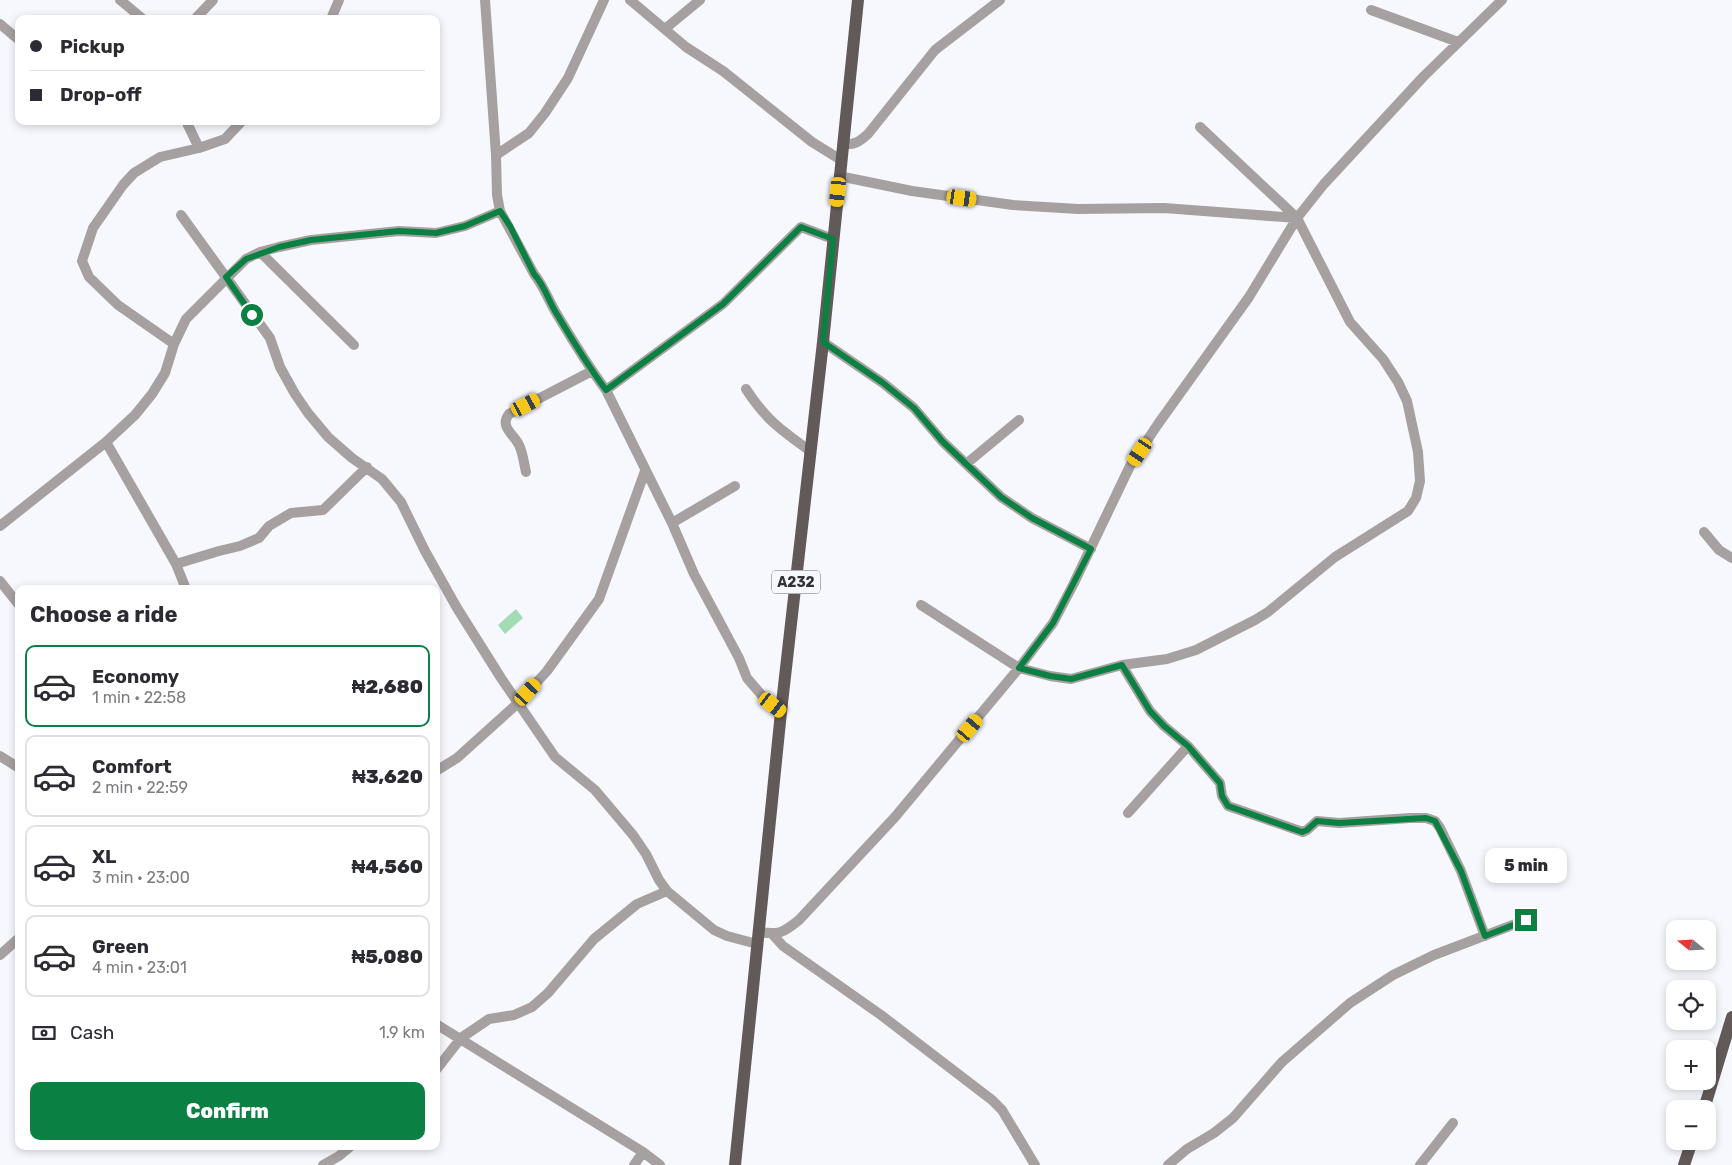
<!DOCTYPE html>
<html lang="en">
<head>
<meta charset="utf-8">
<style>
  body { margin:0; font-family:Rubik,sans-serif; background:#f7f7f7; color:#2b2b33; height:100vh; display:flex; flex-direction:column; font-size:19px; white-space:nowrap }
  * { box-sizing:border-box; margin:0 }
  p { font-size:16px; color:#7c7c81 }
  .icon { flex:none; width:28px; height:28px; fill:none; stroke:currentColor; stroke-width:2; stroke-linecap:round; stroke-linejoin:round }
  .map { position:relative; flex:1; overflow:hidden }
  .panel { position:absolute; left:15px; top:585px; width:425px; height:565px; display:flex; flex-direction:column; background:#fff; border-radius:10px; box-shadow:0 2px 8px #0003 }
  .panel>* { flex:none }
  .guide { position:absolute; left:15px; top:15px; width:425px; height:110px; border-radius:10px; box-shadow:0 2px 8px #0003; display:grid; align-content:center; height:110px; padding:0 15px; background:#fff }
  .needle { width:32px; rotate:288deg }
  .fabs { position:absolute; left:1666px; top:920px; display:grid; gap:10px }
  .fabs a { display:grid; place-items:center; width:50px; height:50px; border-radius:10px; background:#fff; box-shadow:0 2px 8px #0003; font-size:25px }
  .end { position:absolute; width:22px; height:22px; margin:-11px; border:6px solid #0b8043; background:#fff; box-shadow:0 0 0 2px #fff }
  .from { border-radius:50% }
  .bubble { position:absolute; height:35px; border-radius:10px; background:#fff; box-shadow:0 2px 8px #0003; font-size:16px; font-weight:800; line-height:35px; text-align:center }
  .car { position:absolute; width:15px; height:30px; margin:-15px -8px; border-radius:6px; box-shadow:0 0 4px 1px #0007; background:linear-gradient(#f5c518 24%,#345 0 40%,#f5c518 0 76%,#345 0 86%,#f5c518 0) }
  .guide b { display:flex; align-items:center; gap:18px; height:48px; font-size:19px }
  .guide b+b { border-top:1px solid #e1e1e2 }
  .guide i { width:12px; height:12px; background:#2b2b33 }
  ul { padding:0; list-style:none }
  li { display:flex; align-items:center; gap:15px; height:82px; margin:0 10px 8px; padding:0 5px; border:2px solid #e1e1e2; border-radius:10px }
  li div { flex:1 }
  li b { display:block; font-size:19px }
  li em { font-style:normal; font-weight:800 }
  li.on { border-color:#0b8043 }
  li>.icon { width:45px; height:45px; stroke-width:1.5 }
  h2 { padding:0 15px; font-size:22px; line-height:60px }
  .pay { display:flex; align-items:center; gap:12px; height:55px; padding:0 15px; font-size:19px }
  .pay p { margin-inline-start:auto }
  .action { display:flex; gap:10px; margin-top:auto; padding:10px 15px }
  .action a { flex:1; height:58px; border-radius:10px; background:#0b8043; color:#fff; font-size:20px; font-weight:800; line-height:58px; text-align:center }
  .map>svg:first-child { display:block }
  .green { fill:#a3dcb4 }
  .lines { fill:none; stroke-linecap:round; stroke-linejoin:round }
  .minor { stroke:#a6a1a0; stroke-width:10 }
  .major { stroke:#625a58; stroke-width:12 }
  .route { stroke:#0b8043; stroke-width:6 }
  .labels { text-anchor:middle; dominant-baseline:central; stroke-width:4; stroke-linejoin:round; paint-order:stroke }
  .shield { fill:#f6f8fe; stroke:#6b6d71; stroke-width:1 }
  .shield-label { font-size:14px; font-weight:bold; fill:#303135 }
</style>
</head>
<body>
<div class="map">
<svg width="1732" height="1165" viewBox="0 0 1732 1165">
  <rect width="100%" height="100%" fill="#f6f8fe"/>
  <path class="green" d="M516,609L523,618L505,634L498,625Z"/>
  <g class="lines">
    <path class="minor" d="M120,0L143,19
      M485,0L496,155L497,195L500,211L534,274C543,285 548,299 555,311C571,338 588,366 606,390L672,523L694,574L739,658L747,678L765,699L781,712
      M630,0L686,47L723,71L812,142L841,160
      M1371,10L1458,42
      M195,19L213,0
      M331,19L339,0
      M0,24L19,40
      M666,28L700,0
      M186,121L199,148
      M843,144C855,145 859,142 868,134L935,50L1000,0
      M496,155L529,133L545,113L568,78L604,0
      M839,176L912,191L1013,205L1078,209L1164,208L1297,218
      M181,215L270,338L280,367L295,394L308,413L328,437L352,458L382,479L401,502L425,551L457,608L501,678L555,757L595,790L633,835L646,854L659,880L667,891L714,930L727,936L757,944
      M260,252L354,345
      M823,342L883,383L914,408L943,442L1001,497L1032,518L1091,549
      M174,344L118,305L89,277L82,261L93,228L123,185L134,173L160,157L199,148L225,139L242,121
      M746,389C766,420 781,430 810,451
      M606,390L723,304L801,227L833,239
      M106,442L176,564L186,589
      M966,464L1019,420
      M526,472C524,464 523,453 519,445C514,434 499,427 509,414L592,371
      M672,523L735,486
      M0,526L106,442L135,415L152,394L165,373L174,344L186,319L246,259L260,252L279,247L311,240L399,231L436,233L465,226L500,211
      M1704,532L1719,550L1732,558
      M176,564L219,551L240,546L259,538L269,526L291,513L323,510L367,467
      M0,581L19,605
      M921,605L1019,668L1050,676L1071,679L1122,665L1167,659L1196,650L1255,620L1268,612L1335,557L1408,511L1416,498L1420,481L1418,452L1407,401L1398,382L1383,359L1350,322L1297,218L1200,127
      M1122,665L1150,711L1164,726L1188,746L1220,783L1222,796L1228,806L1303,832L1307,830L1317,821L1339,823L1410,818H1426L1435,821L1440,828L1461,871L1485,936
      M0,756L19,768
      M436,771L457,758L518,703L547,671L599,599L645,471
      M1128,813L1188,746
      M759,932C779,935 783,933 799,920L895,817L1019,668L1053,623L1073,585L1130,466L1158,424L1249,297L1297,218L1324,184L1424,76L1502,0
      M773,935L783,946L881,1015L992,1100L1002,1110L1035,1165
      M0,955L19,938
      M436,1024L643,1152L660,1165
      M436,1070L461,1038L489,1019L514,1015L532,1007L548,993L594,939L637,904L667,891
      M323,1165L339,1156L351,1146
      M634,1165L643,1152
      M1168,1165L1187,1149L1214,1133L1233,1118L1282,1062L1350,1003L1393,975L1434,955L1526,920
      M1420,1165L1453,1123"/>
    <path class="major" d="M1704,1109L1732,1017
      M735,1165L781,712L823,342L858,0
      M1684,1165L1692,1141"/>
  </g>
  <g class="lines">
    <path class="route" d="M252,315L226,277L246,259L279,247L311,240L399,231L436,233L465,226L500,211L510,226L534,274C544,285 548,299 555,311C571,338 588,366 606,390L723,304L801,227L833,239L823,342L883,383L914,408L943,442L1001,497L1032,518L1091,549L1053,623L1019,668L1050,676L1071,679L1122,665L1150,711L1164,726L1188,746L1220,783L1222,796L1228,806L1302,832L1307,830L1317,821L1339,823L1426,818L1435,821L1461,871L1485,936L1526,920"/>
  </g>
  <g class="labels">
    <rect class="shield" x="772" y="570.5" width="48" height="23" rx="4"/>
    <g class="shield-label">
      <text x="796" y="582">A232</text>
    </g>
  </g>
</svg>
<div class="fabs">
<a><svg class="needle" viewBox="-14 -14 28 28"><path d="M0-13l5 13h-10z" fill="#e53935"/><path d="M0 13l5-13h-10z" fill="#7c7c81"/></svg></a>
<a><svg class="icon" aria-label="locate" viewBox="0 0 24 24"><circle cx="12" cy="12" r="6"/><path d="M12 2v4M12 18v4M2 12h4M18 12h4"/></svg></a>
<a>+</a>
<a>−</a>
</div>
<i class="end from" style="left:252px;top:315px"></i>
<i class="end" style="left:1526px;top:920px"></i>
<div class="bubble" style="left:1485px;top:848px;width:82px">5 min</div>
<i class="car" style="left:838px;top:192px;rotate:186deg"></i>
<i class="car" style="left:962px;top:198px;rotate:98deg"></i>
<i class="car" style="left:526px;top:405px;rotate:62deg"></i>
<i class="car" style="left:1140px;top:452px;rotate:214deg"></i>
<i class="car" style="left:528px;top:692px;rotate:42deg"></i>
<i class="car" style="left:773px;top:705px;rotate:128deg"></i>
<i class="car" style="left:970px;top:728px;rotate:40deg"></i>
<div class="guide">
<b><i class="from"></i>Pickup</b>
<b><i></i>Drop-off</b>
</div>
<section class="panel">
<h2>Choose a ride</h2>
<ul>
<li class="on"><svg class="icon" aria-label="car" viewBox="0 0 24 24"><path d="M5 17H2v-5l4-1 3-4h7l3 4 3 1v5h-3M9 17h6M6 11h13"/><circle cx="7" cy="17" r="2"/><circle cx="17" cy="17" r="2"/></svg><div><b>Economy</b><p>1 min · 22:58</p></div><em>₦2,680</em></li>
<li><svg class="icon" aria-label="car" viewBox="0 0 24 24"><path d="M5 17H2v-5l4-1 3-4h7l3 4 3 1v5h-3M9 17h6M6 11h13"/><circle cx="7" cy="17" r="2"/><circle cx="17" cy="17" r="2"/></svg><div><b>Comfort</b><p>2 min · 22:59</p></div><em>₦3,620</em></li>
<li><svg class="icon" aria-label="car" viewBox="0 0 24 24"><path d="M5 17H2v-5l4-1 3-4h7l3 4 3 1v5h-3M9 17h6M6 11h13"/><circle cx="7" cy="17" r="2"/><circle cx="17" cy="17" r="2"/></svg><div><b>XL</b><p>3 min · 23:00</p></div><em>₦4,560</em></li>
<li><svg class="icon" aria-label="car" viewBox="0 0 24 24"><path d="M5 17H2v-5l4-1 3-4h7l3 4 3 1v5h-3M9 17h6M6 11h13"/><circle cx="7" cy="17" r="2"/><circle cx="17" cy="17" r="2"/></svg><div><b>Green</b><p>4 min · 23:01</p></div><em>₦5,080</em></li>
</ul>
<div class="pay"><svg class="icon" aria-label="cash" viewBox="0 0 24 24"><path d="M3 7h18v10H3z"/><circle cx="12" cy="12" r="2"/></svg>Cash<p>1.9 km</p></div>
<div class="action"><a>Confirm</a></div>
</section>
</div>
</body>
</html>
